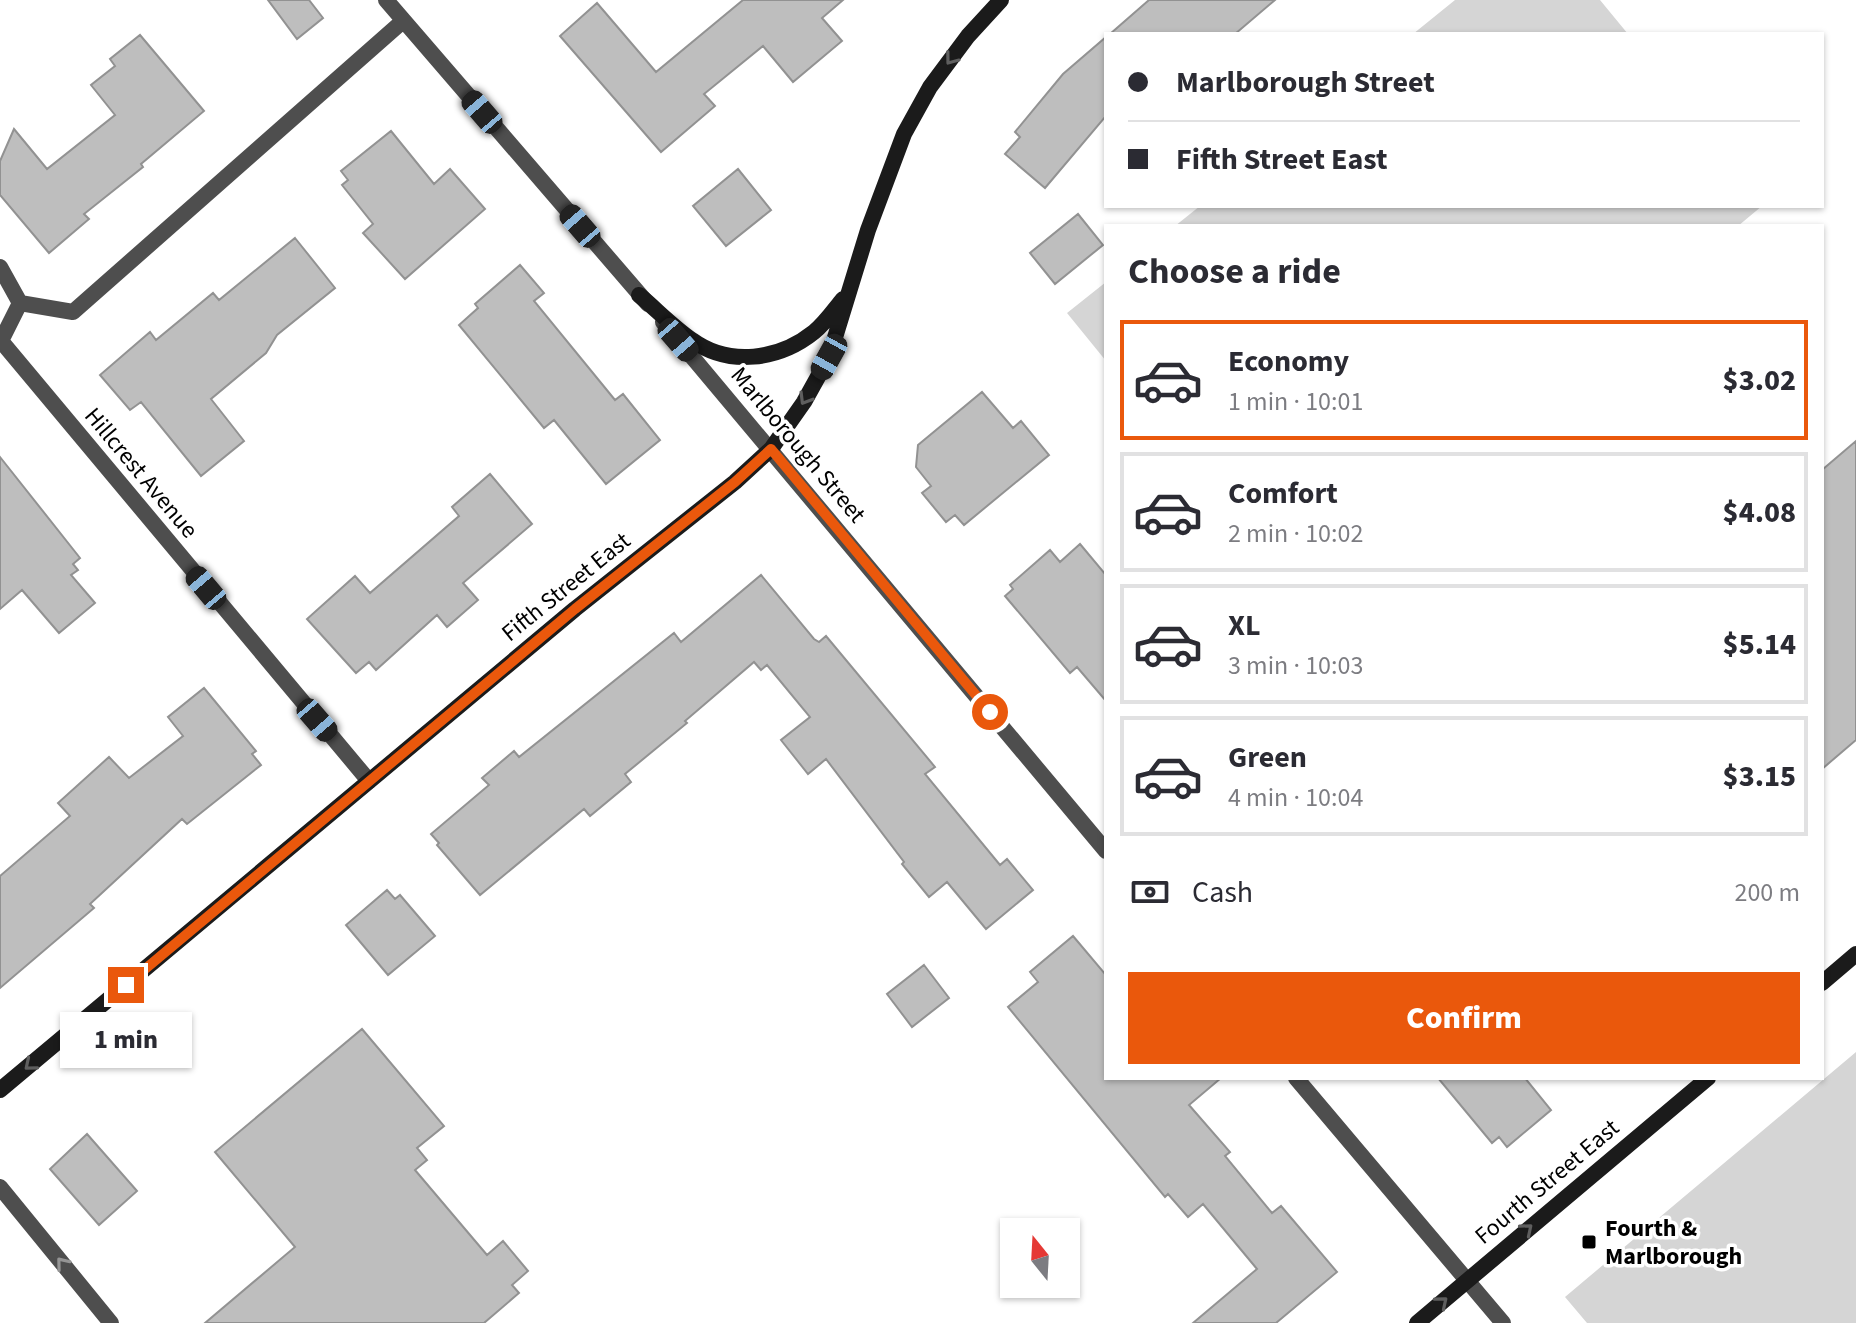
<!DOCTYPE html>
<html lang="en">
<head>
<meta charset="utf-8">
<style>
  body { margin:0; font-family:"Source Sans 3",sans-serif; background:#f2f2f3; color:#2b2b33; height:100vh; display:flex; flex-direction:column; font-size:30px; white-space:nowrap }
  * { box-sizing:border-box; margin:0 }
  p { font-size:26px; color:#7c7c81 }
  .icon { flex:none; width:44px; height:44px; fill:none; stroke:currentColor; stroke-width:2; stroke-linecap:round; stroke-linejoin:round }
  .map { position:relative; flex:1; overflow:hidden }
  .side { position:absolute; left:1104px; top:224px; width:720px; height:856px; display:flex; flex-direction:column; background:#fff; border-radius:0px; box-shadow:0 2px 6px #0004 }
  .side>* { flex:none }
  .banner { position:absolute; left:1104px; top:32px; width:720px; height:176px; border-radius:0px; box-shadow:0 2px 6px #0004; display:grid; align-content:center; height:176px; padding:0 24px; background:#fff }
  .needle { width:52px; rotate:342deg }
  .fabs { position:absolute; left:1000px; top:1218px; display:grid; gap:16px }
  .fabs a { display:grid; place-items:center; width:80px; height:80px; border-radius:0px; background:#fff; box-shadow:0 2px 6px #0004; font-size:40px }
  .end { position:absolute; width:36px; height:36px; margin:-18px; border:10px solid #ea580c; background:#fff; box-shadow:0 0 0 4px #fff }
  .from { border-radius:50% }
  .bubble { position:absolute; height:56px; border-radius:0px; background:#fff; box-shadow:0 2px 6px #0004; font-size:26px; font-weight:800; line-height:56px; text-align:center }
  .car { position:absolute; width:24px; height:48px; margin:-24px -12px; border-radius:10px; box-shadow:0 0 6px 2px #0007; background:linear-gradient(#222 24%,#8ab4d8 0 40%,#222 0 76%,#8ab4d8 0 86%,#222 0) }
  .banner b { display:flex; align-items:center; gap:28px; height:76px; font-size:30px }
  .banner b+b { border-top:2px solid #e1e1e2 }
  .banner i { width:20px; height:20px; background:#2b2b33 }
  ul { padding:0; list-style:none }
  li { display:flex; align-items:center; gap:24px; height:120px; margin:0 16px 12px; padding:0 8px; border:4px solid #e1e1e2; border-radius:0px }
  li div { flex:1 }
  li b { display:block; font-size:30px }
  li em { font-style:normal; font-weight:800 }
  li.selected { border-color:#ea580c }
  li>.icon { width:72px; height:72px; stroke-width:1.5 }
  h2 { padding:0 24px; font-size:36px; line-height:96px }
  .pay { display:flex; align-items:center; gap:20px; height:88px; padding:0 24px; font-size:30px }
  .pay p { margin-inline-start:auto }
  .cta { display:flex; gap:16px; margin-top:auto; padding:16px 24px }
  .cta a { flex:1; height:92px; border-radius:0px; background:#ea580c; color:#fff; font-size:32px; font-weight:800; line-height:92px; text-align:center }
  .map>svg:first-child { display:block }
  .green { fill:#d5d5d5 }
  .building { fill:#bebebe; stroke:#929292; stroke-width:2 }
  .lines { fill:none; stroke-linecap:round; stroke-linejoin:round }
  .street { stroke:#4e4e4e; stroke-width:16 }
  .secondary { stroke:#1b1b1b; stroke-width:16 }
  .oneway { stroke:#5f5f5f }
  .oneway2 { stroke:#959595 }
  .route { stroke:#ea580c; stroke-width:10 }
  .poi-dot { fill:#000; stroke:#fff; stroke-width:3 }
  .labels { text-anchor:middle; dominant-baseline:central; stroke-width:7; stroke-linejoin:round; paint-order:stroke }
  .street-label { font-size:24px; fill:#000; stroke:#fff }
  .poi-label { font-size:24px; font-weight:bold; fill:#000; stroke:#fff; text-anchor:start }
</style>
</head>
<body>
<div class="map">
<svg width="1856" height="1323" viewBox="0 0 1856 1323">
  <rect width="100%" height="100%" fill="#fff"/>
  <path class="green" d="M1455,0H1600L1628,34H1413Z
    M1200,206H1762L1738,226H1175Z
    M1106,282V361L1067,313Z
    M1856,1052V1323H1587L1565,1297Z"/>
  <path class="building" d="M268,0H309L323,18L297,39Z
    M743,0H843L822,18L842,41L793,82L763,46L704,94L715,106L661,152L560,36L597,3L656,72Z
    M1149,0H1275L1235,34H1110Z
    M140,35L204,111L141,164L143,167L84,214L89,219L49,253L0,195V161L14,129L47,169L115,115L91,85L115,66L110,59Z
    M1106,37V116L1045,188L1005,154L1020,137L1015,132L1063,74Z
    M391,131L434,184L450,169L485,209L405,279L363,233L373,224L342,185L348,180L341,171Z
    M738,169L771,210L726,246L693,206Z
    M1078,214L1103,245L1055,284L1030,253Z
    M295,238L335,288L277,335L266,353L211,399L244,441L201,476L141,402L130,410L100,375L150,332L156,340L213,293L219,300Z
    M520,265L544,293L534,301L615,400L623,394L660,440L606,484L554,420L544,428L459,325L478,308L475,304Z
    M982,392L1013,428L1021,421L1049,455L964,525L955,515L946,522L922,493L931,486L916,467L918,445Z
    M1856,441V740L1822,769V470Z
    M0,457L80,558L73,564L78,570L71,575L95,603L59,633L22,590L0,609Z
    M490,474L532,524L463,583L478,600L447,627L437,615L376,670L369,662L356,673L307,619L355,576L370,593L459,516L452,507Z
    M1080,544L1106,575V701L1077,667L1070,673L1005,596L1013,589L1010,585L1050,550L1060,562Z
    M761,575L814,639L819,642L826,636L935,767L925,774L1000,865L1007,859L1033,890L986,929L947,882L929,897L902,864L904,862L826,759L808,774L781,740L810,717L767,665L761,670L754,662L685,721L687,723L625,774L631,782L590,816L584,809L480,895L437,845L439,843L431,834L489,785L482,778L514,751L519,757L674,633L681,642Z
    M204,688L256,751L252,754L261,765L187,824L182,819L90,904L94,908L0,988V876L70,816L58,803L109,757L129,778L183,736L168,717Z
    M387,890L395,899L400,895L435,936L388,975L346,925Z
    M1073,936L1106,975V1078H1221L1189,1105L1230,1152L1225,1156L1272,1213L1281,1206L1337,1272L1276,1323H1193L1257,1269L1203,1204L1188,1217L1168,1194L1165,1197L1008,1007L1038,982L1030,972Z
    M924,965L949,998L912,1027L887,994Z
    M362,1029L444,1126L417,1148L427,1160L415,1170L487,1255L503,1241L528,1271L512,1285L519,1293L484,1323H205L295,1247L215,1152Z
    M1438,1078H1525L1551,1110L1507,1147L1499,1137L1492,1143Z
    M87,1134L137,1191L99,1225L50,1169Z"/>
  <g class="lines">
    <path class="street" d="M386,0L648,304
      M0,267L20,303
      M663,322L1106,851
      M369,781L1,341L20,303L73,312L403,21
      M1296,1078L1503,1323
      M0,1187L111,1323"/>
    <path class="secondary" d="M639,295C657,310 673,327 692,340C729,367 779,360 814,332C825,323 834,310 843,299
      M1822,983L1856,954
      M0,1090L575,609L735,482L771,449L804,402L829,357L868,230L904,134L930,87L968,36L1001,0
      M1417,1323L1708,1078"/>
  </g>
  <defs><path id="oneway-chevron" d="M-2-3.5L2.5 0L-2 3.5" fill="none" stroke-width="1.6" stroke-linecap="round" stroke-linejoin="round" transform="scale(2)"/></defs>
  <g class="oneway">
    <use href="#oneway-chevron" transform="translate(951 59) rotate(127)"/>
    <use href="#oneway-chevron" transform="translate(805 399) rotate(121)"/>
    <use href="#oneway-chevron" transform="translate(30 1065) rotate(140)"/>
    <use href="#oneway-chevron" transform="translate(1527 1229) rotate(-40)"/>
    <use href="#oneway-chevron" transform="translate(1442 1302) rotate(-40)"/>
  </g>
  <use class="oneway2" href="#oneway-chevron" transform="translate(62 1263) rotate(-129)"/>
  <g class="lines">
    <path class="route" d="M126,985L575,609L735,482L771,449L990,712"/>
  </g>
  <rect class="poi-dot" x="1581" y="1234" width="16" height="16" rx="4"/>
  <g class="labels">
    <g class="street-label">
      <text transform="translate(798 445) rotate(50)">Marlborough Street</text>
      <text transform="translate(141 473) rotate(50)">Hillcrest Avenue</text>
      <text transform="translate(566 587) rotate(-39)">Fifth Street East</text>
      <text transform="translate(1547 1182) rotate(-40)">Fourth Street East</text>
    </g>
    <g class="poi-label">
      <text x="1605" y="1228">Fourth &amp;<tspan x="1605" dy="28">Marlborough</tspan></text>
    </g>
  </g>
</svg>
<div class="fabs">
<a><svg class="needle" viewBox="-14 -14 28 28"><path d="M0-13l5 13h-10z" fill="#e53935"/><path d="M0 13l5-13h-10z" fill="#7c7c81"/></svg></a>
</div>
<i class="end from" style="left:990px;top:712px"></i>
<i class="end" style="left:126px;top:985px"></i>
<div class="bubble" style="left:60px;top:1012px;width:132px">1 min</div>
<i class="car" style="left:482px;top:112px;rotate:319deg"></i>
<i class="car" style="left:580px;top:226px;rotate:319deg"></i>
<i class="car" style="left:678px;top:340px;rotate:139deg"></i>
<i class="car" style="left:829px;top:357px;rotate:209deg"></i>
<i class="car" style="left:206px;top:588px;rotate:320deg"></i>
<i class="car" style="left:317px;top:720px;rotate:139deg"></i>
<div class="banner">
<b><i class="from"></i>Marlborough Street</b>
<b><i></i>Fifth Street East</b>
</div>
<section class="side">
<h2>Choose a ride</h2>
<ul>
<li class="selected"><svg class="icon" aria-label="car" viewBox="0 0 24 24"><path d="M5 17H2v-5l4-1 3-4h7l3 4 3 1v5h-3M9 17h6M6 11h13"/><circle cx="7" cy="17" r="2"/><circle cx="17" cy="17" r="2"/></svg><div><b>Economy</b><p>1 min · 10:01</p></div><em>$3.02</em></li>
<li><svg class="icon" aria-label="car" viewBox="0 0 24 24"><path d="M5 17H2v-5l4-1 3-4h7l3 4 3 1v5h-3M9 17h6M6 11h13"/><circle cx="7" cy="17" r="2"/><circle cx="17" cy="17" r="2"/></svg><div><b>Comfort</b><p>2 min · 10:02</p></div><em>$4.08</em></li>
<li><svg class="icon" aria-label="car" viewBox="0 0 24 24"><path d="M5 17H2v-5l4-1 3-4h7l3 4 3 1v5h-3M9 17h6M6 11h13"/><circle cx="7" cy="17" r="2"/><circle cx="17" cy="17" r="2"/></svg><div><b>XL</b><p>3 min · 10:03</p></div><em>$5.14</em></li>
<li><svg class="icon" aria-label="car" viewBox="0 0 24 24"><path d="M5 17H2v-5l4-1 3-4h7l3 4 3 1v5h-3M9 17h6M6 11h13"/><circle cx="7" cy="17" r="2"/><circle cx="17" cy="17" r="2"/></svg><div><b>Green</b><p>4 min · 10:04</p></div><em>$3.15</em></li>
</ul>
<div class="pay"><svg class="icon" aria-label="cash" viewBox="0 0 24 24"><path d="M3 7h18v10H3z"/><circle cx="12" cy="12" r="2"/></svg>Cash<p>200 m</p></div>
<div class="cta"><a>Confirm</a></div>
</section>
</div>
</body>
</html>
